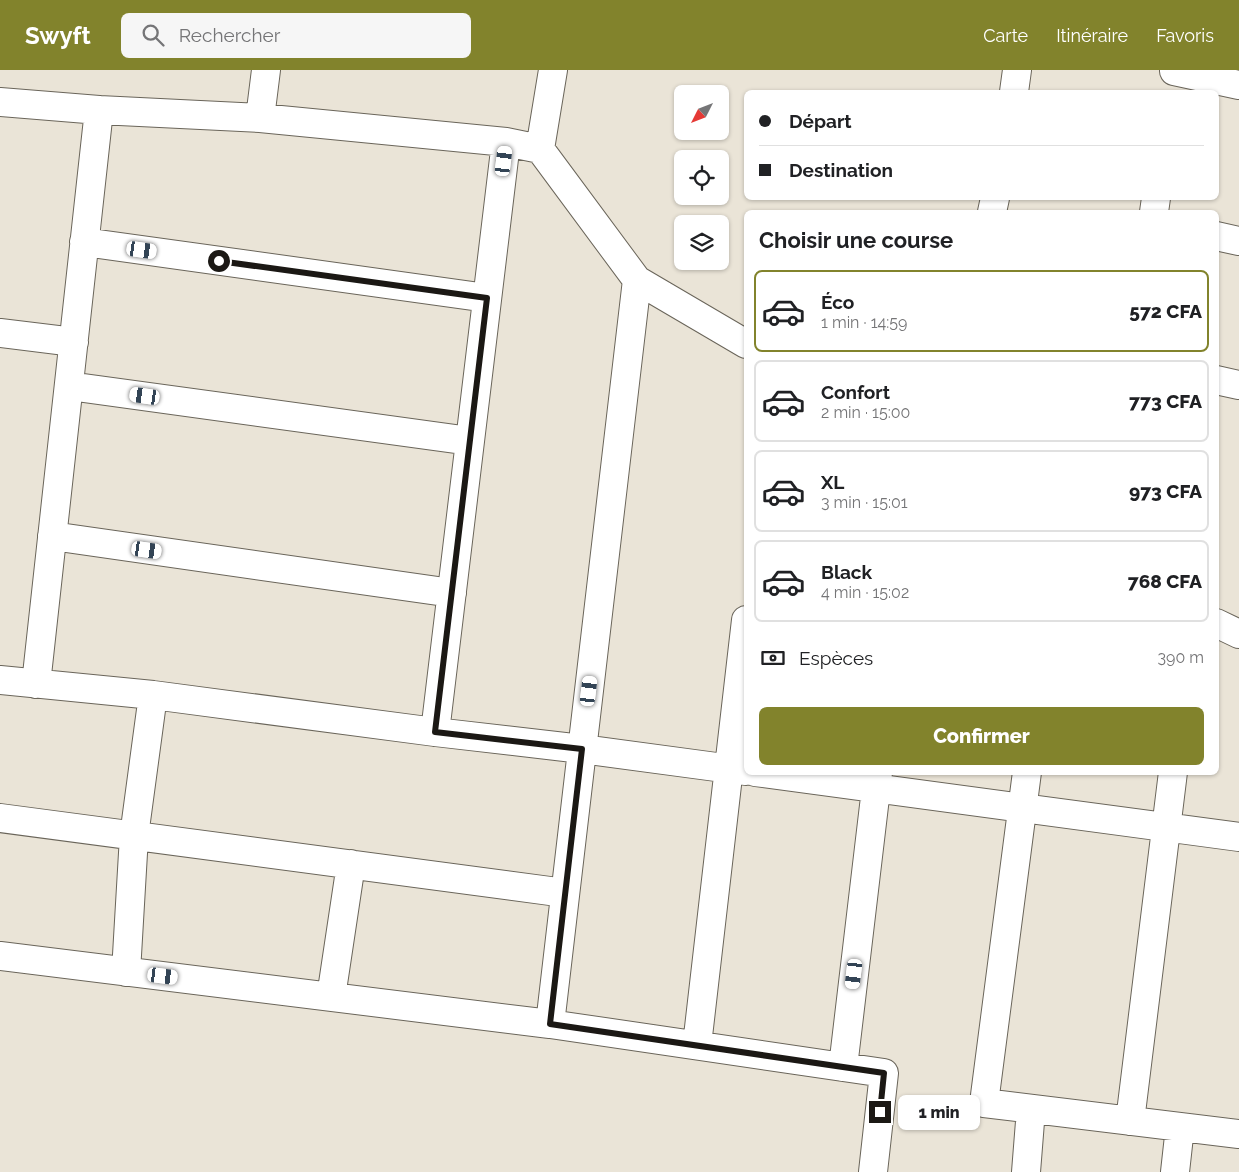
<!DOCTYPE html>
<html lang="fr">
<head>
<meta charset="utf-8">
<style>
  body { margin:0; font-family:Raleway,sans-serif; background:#f6f6f6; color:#202124; height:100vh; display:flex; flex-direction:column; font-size:19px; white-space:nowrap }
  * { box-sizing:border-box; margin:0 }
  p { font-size:16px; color:#757577 }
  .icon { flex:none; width:28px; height:28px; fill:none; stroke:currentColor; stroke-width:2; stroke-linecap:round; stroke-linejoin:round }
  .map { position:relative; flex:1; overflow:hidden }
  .side { position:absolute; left:744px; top:140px; width:475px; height:565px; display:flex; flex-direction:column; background:#fff; border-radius:8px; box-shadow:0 1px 4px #0004 }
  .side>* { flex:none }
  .banner { position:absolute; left:744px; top:20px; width:475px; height:110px; border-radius:8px; box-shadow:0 1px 4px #0004; display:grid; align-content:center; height:110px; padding:0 15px; background:#fff }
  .needle { width:32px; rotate:228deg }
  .buttons { position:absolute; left:674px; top:15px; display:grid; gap:10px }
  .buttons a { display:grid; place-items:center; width:55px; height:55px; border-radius:8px; background:#fff; box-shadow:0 1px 4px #0004; font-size:25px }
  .end { position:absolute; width:22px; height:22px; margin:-11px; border:6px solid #1b1814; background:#fff; box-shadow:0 0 0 2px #fff }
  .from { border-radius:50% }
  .bubble { position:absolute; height:35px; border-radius:8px; background:#fff; box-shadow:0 1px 4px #0004; font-size:16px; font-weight:800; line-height:35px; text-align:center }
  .car { position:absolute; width:15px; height:30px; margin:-15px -8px; border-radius:6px; box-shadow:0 0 4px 1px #0007; background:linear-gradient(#fff 24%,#345 0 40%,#fff 0 76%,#345 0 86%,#fff 0) }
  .banner b { display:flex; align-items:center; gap:18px; height:48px; font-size:19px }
  .banner b+b { border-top:1px solid #e0e0e0 }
  .banner i { width:12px; height:12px; background:#202124 }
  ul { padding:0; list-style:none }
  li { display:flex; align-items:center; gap:15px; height:82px; margin:0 10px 8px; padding:0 5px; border:2px solid #e0e0e0; border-radius:8px }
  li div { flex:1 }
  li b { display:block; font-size:19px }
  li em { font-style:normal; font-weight:800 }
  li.current { border-color:#82832c }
  li>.icon { width:45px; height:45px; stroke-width:1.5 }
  h2 { padding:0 15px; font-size:22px; line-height:60px }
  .pay { display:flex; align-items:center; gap:12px; height:55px; padding:0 15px; font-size:19px }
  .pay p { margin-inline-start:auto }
  .action { display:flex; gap:10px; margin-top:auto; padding:10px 15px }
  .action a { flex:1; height:58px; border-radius:8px; background:#82832c; color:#fff; font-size:20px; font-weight:800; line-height:58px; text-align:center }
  header { display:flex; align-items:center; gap:30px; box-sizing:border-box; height:70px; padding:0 25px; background:#82832c; color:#fff }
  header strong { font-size:24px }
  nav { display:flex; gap:28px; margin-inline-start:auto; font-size:18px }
  .search { width:350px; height:45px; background:#f6f6f6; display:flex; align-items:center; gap:12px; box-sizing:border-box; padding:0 18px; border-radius:8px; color:#757577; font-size:19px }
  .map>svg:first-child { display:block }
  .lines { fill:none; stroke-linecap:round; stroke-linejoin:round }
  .minor-casing { stroke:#6a655a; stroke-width:30 }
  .minor { stroke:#fff; stroke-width:28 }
  .route { stroke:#1b1814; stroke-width:6 }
</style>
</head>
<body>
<header>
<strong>Swyft</strong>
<div class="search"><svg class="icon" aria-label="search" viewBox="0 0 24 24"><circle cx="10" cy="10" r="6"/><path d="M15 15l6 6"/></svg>Rechercher</div>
<nav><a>Carte</a><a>Itinéraire</a><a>Favoris</a></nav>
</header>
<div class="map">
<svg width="1239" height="1102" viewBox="0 0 1239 1102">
  <rect width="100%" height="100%" fill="#eae4d7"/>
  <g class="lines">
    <defs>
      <path id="minor" d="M1174,1L1239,15
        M1014,22L1017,0
        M0,32L99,40L260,48L506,72L540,79L637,210L746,274
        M260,48L266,0
        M540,79L553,0
        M992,142L995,128
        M1154,142L1156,128
        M1216,166L1239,171
        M84,172L487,228
        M0,263L74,272
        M1216,310L1239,315
        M69,316L470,371
        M52,466L452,523
        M1216,553L1239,564
        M0,610L153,625L435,662L582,679L746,701
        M36,614L99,40
        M435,662L506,72
        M755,702L1239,767
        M1027,702L984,1033L1239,1064
        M0,748L565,823
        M0,886L550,954L884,1003L873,1102
        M126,902L134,766L153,625
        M331,927L351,794
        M550,954L637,210
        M697,975L746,550
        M843,997L878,702
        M1130,1051L1173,702
        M1026,1102L1031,1039
        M1175,1102L1180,1057"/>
    </defs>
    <use href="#minor" class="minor-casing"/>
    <use href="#minor" class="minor"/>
  </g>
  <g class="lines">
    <path class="route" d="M219,191L487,228L435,662L582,679L550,954L884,1003L880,1042"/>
  </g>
</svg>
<div class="buttons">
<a><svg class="needle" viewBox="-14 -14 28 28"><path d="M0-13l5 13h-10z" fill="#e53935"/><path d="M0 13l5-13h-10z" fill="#757577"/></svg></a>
<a><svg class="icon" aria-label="locate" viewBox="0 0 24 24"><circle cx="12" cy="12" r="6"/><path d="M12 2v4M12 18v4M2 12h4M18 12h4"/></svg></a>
<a><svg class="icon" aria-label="layers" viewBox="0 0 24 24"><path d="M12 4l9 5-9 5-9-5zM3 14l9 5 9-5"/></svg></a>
</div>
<i class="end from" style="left:219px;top:191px"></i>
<i class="end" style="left:880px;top:1042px"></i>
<div class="bubble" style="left:898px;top:1025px;width:82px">1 min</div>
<i class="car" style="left:504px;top:91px;rotate:7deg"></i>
<i class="car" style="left:142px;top:180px;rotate:98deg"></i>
<i class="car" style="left:145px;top:326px;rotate:278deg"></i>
<i class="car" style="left:147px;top:480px;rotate:98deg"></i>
<i class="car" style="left:589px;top:621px;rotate:7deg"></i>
<i class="car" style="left:854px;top:904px;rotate:187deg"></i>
<i class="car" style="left:163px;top:906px;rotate:97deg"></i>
<div class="banner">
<b><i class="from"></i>Départ</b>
<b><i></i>Destination</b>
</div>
<section class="side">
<h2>Choisir une course</h2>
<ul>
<li class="current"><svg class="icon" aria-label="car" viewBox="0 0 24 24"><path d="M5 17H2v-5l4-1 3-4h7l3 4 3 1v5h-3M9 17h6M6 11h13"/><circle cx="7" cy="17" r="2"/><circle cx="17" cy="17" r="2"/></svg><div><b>Éco</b><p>1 min · 14:59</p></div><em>572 CFA</em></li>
<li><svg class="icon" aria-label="car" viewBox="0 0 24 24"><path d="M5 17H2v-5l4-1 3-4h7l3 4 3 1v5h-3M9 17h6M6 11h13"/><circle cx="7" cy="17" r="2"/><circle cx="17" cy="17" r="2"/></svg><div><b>Confort</b><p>2 min · 15:00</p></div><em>773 CFA</em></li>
<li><svg class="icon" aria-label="car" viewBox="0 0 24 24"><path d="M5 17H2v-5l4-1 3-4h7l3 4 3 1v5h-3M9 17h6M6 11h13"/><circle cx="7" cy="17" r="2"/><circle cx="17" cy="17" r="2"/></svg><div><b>XL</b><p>3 min · 15:01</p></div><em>973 CFA</em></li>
<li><svg class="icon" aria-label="car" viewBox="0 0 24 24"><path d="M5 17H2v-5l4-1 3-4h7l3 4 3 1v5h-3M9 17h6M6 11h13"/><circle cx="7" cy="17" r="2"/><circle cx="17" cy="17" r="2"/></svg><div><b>Black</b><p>4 min · 15:02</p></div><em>768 CFA</em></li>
</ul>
<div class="pay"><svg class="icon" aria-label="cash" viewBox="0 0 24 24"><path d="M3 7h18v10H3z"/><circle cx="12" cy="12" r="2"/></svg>Espèces<p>390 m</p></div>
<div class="action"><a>Confirmer</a></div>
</section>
</div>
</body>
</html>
